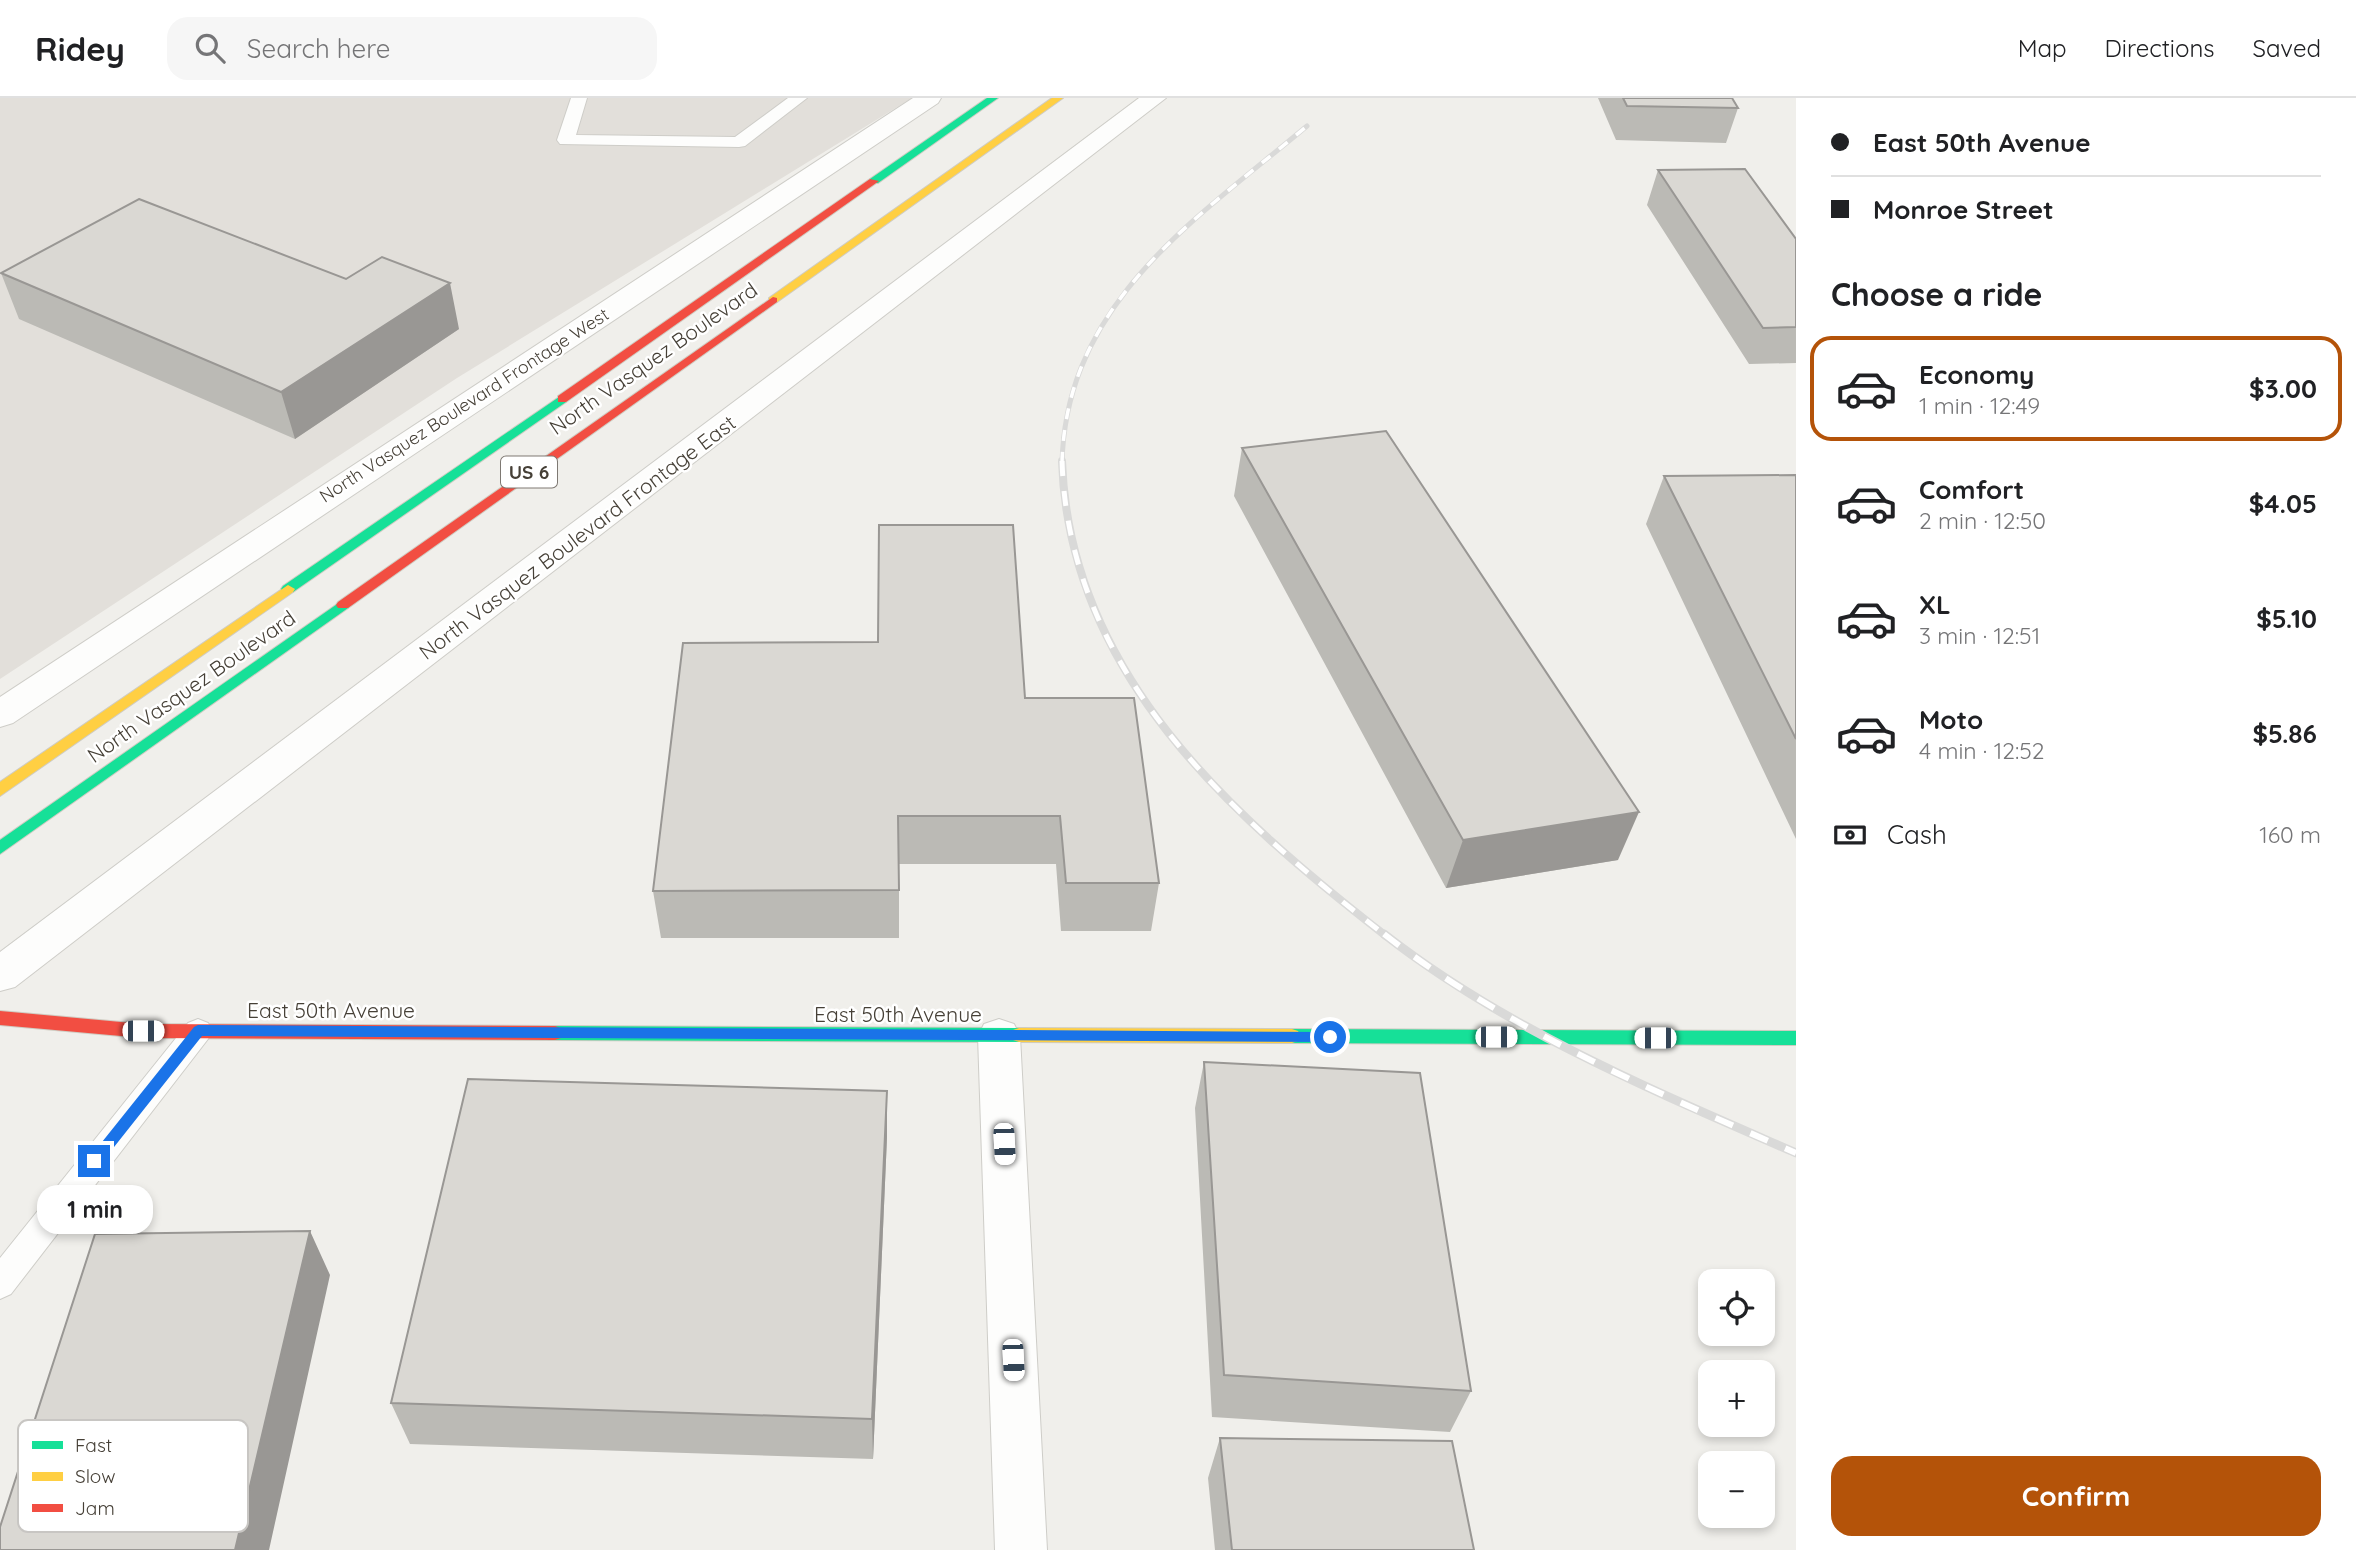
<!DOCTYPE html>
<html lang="en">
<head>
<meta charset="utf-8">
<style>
  body { margin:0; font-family:Quicksand,sans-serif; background:#f6f6f6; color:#202124; height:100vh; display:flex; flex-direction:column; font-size:26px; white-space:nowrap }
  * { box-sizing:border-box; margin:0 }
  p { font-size:23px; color:#757577 }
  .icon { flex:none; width:38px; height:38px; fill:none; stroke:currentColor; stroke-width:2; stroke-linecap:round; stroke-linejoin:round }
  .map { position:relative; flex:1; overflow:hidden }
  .drawer { display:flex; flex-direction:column; background:#fff; width:560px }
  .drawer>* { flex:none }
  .guide { display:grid; align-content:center; height:154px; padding:0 35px; background:#fff }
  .buttons { position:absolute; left:1698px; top:1171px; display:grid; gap:14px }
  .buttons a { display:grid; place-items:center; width:77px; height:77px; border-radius:14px; background:#fff; box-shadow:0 4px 10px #0003; font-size:35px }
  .end { position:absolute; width:32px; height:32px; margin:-16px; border:9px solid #1a73e8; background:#fff; box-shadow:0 0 0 4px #fff }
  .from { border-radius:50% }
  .bubble { position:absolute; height:49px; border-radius:21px; background:#fff; box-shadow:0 4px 10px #0003; font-size:23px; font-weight:800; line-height:49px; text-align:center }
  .car { position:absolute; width:21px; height:42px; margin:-21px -10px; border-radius:9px; box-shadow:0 0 5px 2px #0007; background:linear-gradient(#fff 24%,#345 0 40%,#fff 0 76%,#345 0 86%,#fff 0) }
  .guide b { display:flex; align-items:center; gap:24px; height:66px; font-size:26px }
  .guide b+b { border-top:2px solid #e0e0e0 }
  .guide i { width:18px; height:18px; background:#202124 }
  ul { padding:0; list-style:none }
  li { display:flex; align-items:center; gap:21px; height:105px; margin:0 14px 10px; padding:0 21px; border:4px solid transparent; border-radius:21px }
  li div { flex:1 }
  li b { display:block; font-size:26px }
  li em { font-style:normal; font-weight:800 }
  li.active { border-color:#b45309 }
  li>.icon { width:63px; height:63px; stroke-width:1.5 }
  h2 { padding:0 35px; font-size:32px; line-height:84px }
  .pay { display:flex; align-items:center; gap:18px; height:77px; padding:0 35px; font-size:26px }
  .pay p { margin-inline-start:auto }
  .button { display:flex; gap:14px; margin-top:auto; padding:14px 35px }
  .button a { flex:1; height:80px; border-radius:21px; background:#b45309; color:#fff; font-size:28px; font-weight:800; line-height:80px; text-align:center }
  header { display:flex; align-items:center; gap:42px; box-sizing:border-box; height:98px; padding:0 35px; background:#fff; border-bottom:2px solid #e0e0e0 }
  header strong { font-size:33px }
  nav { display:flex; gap:38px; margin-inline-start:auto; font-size:24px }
  .search { width:490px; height:63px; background:#f6f6f6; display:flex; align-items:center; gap:18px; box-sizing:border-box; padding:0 24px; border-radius:21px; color:#757577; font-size:26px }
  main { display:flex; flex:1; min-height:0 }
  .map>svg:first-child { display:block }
  .industrial { fill:#e2dfda }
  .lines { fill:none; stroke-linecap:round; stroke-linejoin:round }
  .lane-casing { stroke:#cecdc8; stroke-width:2 }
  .street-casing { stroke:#cecdc8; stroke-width:2 }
  .fast-casing { stroke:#cfccc2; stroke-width:2 }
  .slow-casing { stroke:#cfccc2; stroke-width:2 }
  .jam-casing { stroke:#cfccc2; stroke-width:2 }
  .lane { fill:#fdfdfc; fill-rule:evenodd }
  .street { fill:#fdfdfc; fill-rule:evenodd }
  .fast { fill:#16e098; fill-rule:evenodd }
  .slow { fill:#ffcf43; fill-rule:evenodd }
  .jam { fill:#f24e42; fill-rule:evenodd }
  .rail-far2-casing { stroke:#d9d9d8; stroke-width:5 }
  .rail-far1-casing { stroke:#d9d9d8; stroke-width:8 }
  .rail-casing { stroke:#d9d9d8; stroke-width:9 }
  .rail-far2 { stroke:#fff; stroke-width:3.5; stroke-dasharray:11; stroke-linecap:butt }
  .rail-far1 { stroke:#fff; stroke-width:5; stroke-dasharray:15; stroke-linecap:butt }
  .rail { stroke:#fff; stroke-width:6; stroke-dasharray:19; stroke-linecap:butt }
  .wall { fill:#bbbab5 }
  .shaded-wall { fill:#999794 }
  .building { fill:#dad8d3; stroke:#999794; stroke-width:2 }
  .route { fill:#1a73e8 }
  .labels { text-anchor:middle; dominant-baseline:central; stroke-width:5; stroke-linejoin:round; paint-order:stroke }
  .far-street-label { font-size:18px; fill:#464037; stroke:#fff }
  .shield { fill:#fff; stroke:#7e7973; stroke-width:2 }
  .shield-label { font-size:19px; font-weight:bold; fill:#464037 }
  .street-label { font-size:21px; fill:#464037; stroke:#fff }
  .key { fill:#fff; stroke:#c8c6c3; stroke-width:2 }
  .key-label { font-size:19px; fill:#464037 }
</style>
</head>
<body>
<header>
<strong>Ridey</strong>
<div class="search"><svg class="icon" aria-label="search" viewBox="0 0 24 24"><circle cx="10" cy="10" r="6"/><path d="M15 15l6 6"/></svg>Search here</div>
<nav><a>Map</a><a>Directions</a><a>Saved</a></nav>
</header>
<main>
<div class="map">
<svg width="1796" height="1452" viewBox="0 0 1796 1452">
  <rect width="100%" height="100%" fill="#f0efeb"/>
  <path class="industrial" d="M0,0H912L457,280L0,581Z"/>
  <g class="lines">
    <defs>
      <path id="lane" d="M571,0H587L576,37L735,39L788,0H807L745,48L739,49L560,46L557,42Z
        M198,921L208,925L213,933L208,941L11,1196L0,1201V1160L188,925Z"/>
      <path id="street" d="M913,0H941L938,5L13,625L0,629V599Z
        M1139,0H1166L15,889L0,893V854Z
        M999,921L1014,926L1020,938L1047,1452H995L978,938L984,926Z"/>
      <path id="fast" d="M987,0H998L878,85H870V81Z
        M562,297L566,298V304L293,494H283L281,491L283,488Z
        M343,502L350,507L348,510L0,756V742Z
        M555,928L1019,930L1025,932L1028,937L1025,942L1019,944L555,942L549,940L546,935L549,930Z
        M1292,931L1796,933V947L1292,945L1286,943L1283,938L1286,933Z"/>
      <path id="slow" d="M1052,0H1063L777,204H769V200Z
        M288,487L295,491L293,494L0,698V684Z
        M1019,930L1292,931L1298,933L1301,938L1298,943L1292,945L1019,944L1013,942L1010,937L1013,932Z"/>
      <path id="jam" d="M870,81L879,83L566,304H558V298Z
        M773,199L777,200V204L348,510H338L336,507L338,504Z
        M0,913L143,926L555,928L561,930L564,935L561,940L555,942L143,940L0,927Z"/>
    </defs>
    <use href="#lane" class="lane-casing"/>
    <use href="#street" class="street-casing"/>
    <use href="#fast" class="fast-casing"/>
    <use href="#slow" class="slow-casing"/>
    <use href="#jam" class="jam-casing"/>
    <use href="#lane" class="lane"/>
    <use href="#street" class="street"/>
    <use href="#fast" class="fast"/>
    <use href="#slow" class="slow"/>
    <use href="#jam" class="jam"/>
    <defs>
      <path id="rail-far2" d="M1062,365C1066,204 1195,122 1307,28"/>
      <path id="rail-far1" d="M1062,363C1069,576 1231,717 1386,838"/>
      <path id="rail" d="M1384,836C1507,932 1654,993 1796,1055"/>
    </defs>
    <use href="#rail-far2" class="rail-far2-casing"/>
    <use href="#rail-far1" class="rail-far1-casing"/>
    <use href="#rail" class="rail-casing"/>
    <use href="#rail-far2" class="rail-far2"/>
    <use href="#rail-far1" class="rail-far1"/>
    <use href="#rail" class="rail"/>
  </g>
  <path class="wall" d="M1598,0H1732L1738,10L1726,45L1616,42Z
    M1658,72L1796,141V265L1749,266L1647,107Z
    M1,175L459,231L295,341L19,221Z
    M1242,350L1618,762L1446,790L1234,398Z
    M1796,377V741L1646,426L1664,378Z
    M1025,600L1159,785L1151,833H1061L1056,766H899V840H661L653,793Z
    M1204,964L1471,1293L1450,1334L1212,1319L1195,1010Z
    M887,1039L873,1361L410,1346L391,1305Z
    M1220,1340L1474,1452H1215L1208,1380Z"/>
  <path class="shaded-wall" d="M450,185L459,231L295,341L281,294Z
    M1639,714L1618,762L1446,790L1463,742Z
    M887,993V1039L873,1361L872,1321Z
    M310,1133L330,1177L269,1452H235Z"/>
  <path class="building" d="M1623,0H1732L1738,10L1627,8Z
    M1745,71L1796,141V229L1763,230L1658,72Z
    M139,101L346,181L382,159L450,185L281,294L1,175Z
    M1386,333L1639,714L1463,742L1242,350Z
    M1796,377V641L1664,378Z
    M879,427H1013L1025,600H1134L1159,785H1066L1060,718H898L899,792L653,793L683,545L878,544Z
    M1204,964L1420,975L1471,1293L1224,1277Z
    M468,981L887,993L872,1321L391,1305Z
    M310,1133L235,1452H0V1429L95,1136Z
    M1220,1340L1452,1343L1474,1452H1232Z"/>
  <path class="route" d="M198,927L1330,934L1336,939L1330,944L202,938L99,1068H90V1059L194,929Z"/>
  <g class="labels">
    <g class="far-street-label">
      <text transform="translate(464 307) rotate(-33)">North Vasquez Boulevard Frontage West</text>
    </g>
    <rect class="shield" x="501" y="358.5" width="56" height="31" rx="5"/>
    <g class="shield-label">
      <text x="529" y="374">US 6</text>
    </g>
    <g class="street-label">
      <text transform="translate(653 260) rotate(-35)">North Vasquez Boulevard</text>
      <text transform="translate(577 439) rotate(-37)">North Vasquez Boulevard Frontage East</text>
      <text transform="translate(191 588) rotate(-35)">North Vasquez Boulevard</text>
      <text x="331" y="912">East 50th Avenue</text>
      <text x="898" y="916">East 50th Avenue</text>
    </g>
  </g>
  <rect x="18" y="1322" width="230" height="112" rx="10" class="key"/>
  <rect x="32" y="1343" width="31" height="8" fill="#16e098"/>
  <rect x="32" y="1374" width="31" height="9" fill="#ffcf43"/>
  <rect x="32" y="1406" width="31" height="8" fill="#f24e42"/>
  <g class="key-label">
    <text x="75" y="1354">Fast</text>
    <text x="75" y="1385">Slow</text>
    <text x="75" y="1417">Jam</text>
  </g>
</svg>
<div class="buttons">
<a><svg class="icon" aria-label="locate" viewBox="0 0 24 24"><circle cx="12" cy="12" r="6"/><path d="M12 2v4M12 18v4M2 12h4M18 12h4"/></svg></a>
<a>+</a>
<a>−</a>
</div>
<i class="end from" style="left:1330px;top:939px"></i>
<i class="end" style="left:94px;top:1063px"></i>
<div class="bubble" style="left:37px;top:1087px;width:116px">1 min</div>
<i class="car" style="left:143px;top:933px;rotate:90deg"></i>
<i class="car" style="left:1496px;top:939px;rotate:90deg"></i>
<i class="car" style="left:1655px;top:940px;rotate:270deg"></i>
<i class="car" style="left:1004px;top:1046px;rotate:177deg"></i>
<i class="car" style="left:1013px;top:1262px;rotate:177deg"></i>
</div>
<section class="drawer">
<div class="guide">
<b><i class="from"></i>East 50th Avenue</b>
<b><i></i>Monroe Street</b>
</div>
<h2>Choose a ride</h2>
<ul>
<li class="active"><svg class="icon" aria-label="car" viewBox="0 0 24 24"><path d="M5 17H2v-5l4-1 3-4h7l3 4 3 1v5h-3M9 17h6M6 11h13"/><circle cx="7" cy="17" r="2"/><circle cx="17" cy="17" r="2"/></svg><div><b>Economy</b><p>1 min · 12:49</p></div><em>$3.00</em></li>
<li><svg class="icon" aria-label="car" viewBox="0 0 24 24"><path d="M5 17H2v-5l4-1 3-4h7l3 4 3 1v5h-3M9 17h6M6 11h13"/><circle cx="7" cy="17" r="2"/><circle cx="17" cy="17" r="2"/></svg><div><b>Comfort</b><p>2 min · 12:50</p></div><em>$4.05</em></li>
<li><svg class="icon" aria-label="car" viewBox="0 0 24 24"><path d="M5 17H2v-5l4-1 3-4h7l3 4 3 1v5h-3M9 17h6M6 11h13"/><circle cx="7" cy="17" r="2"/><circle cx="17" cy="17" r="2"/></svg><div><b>XL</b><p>3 min · 12:51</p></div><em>$5.10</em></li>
<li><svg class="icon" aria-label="car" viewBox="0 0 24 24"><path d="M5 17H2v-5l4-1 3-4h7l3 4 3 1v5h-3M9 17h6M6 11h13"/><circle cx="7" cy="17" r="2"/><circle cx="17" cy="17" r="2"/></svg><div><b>Moto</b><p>4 min · 12:52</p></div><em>$5.86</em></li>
</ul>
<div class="pay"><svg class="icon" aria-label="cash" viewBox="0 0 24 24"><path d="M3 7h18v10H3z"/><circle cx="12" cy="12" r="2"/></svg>Cash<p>160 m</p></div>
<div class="button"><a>Confirm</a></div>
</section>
</main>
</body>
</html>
